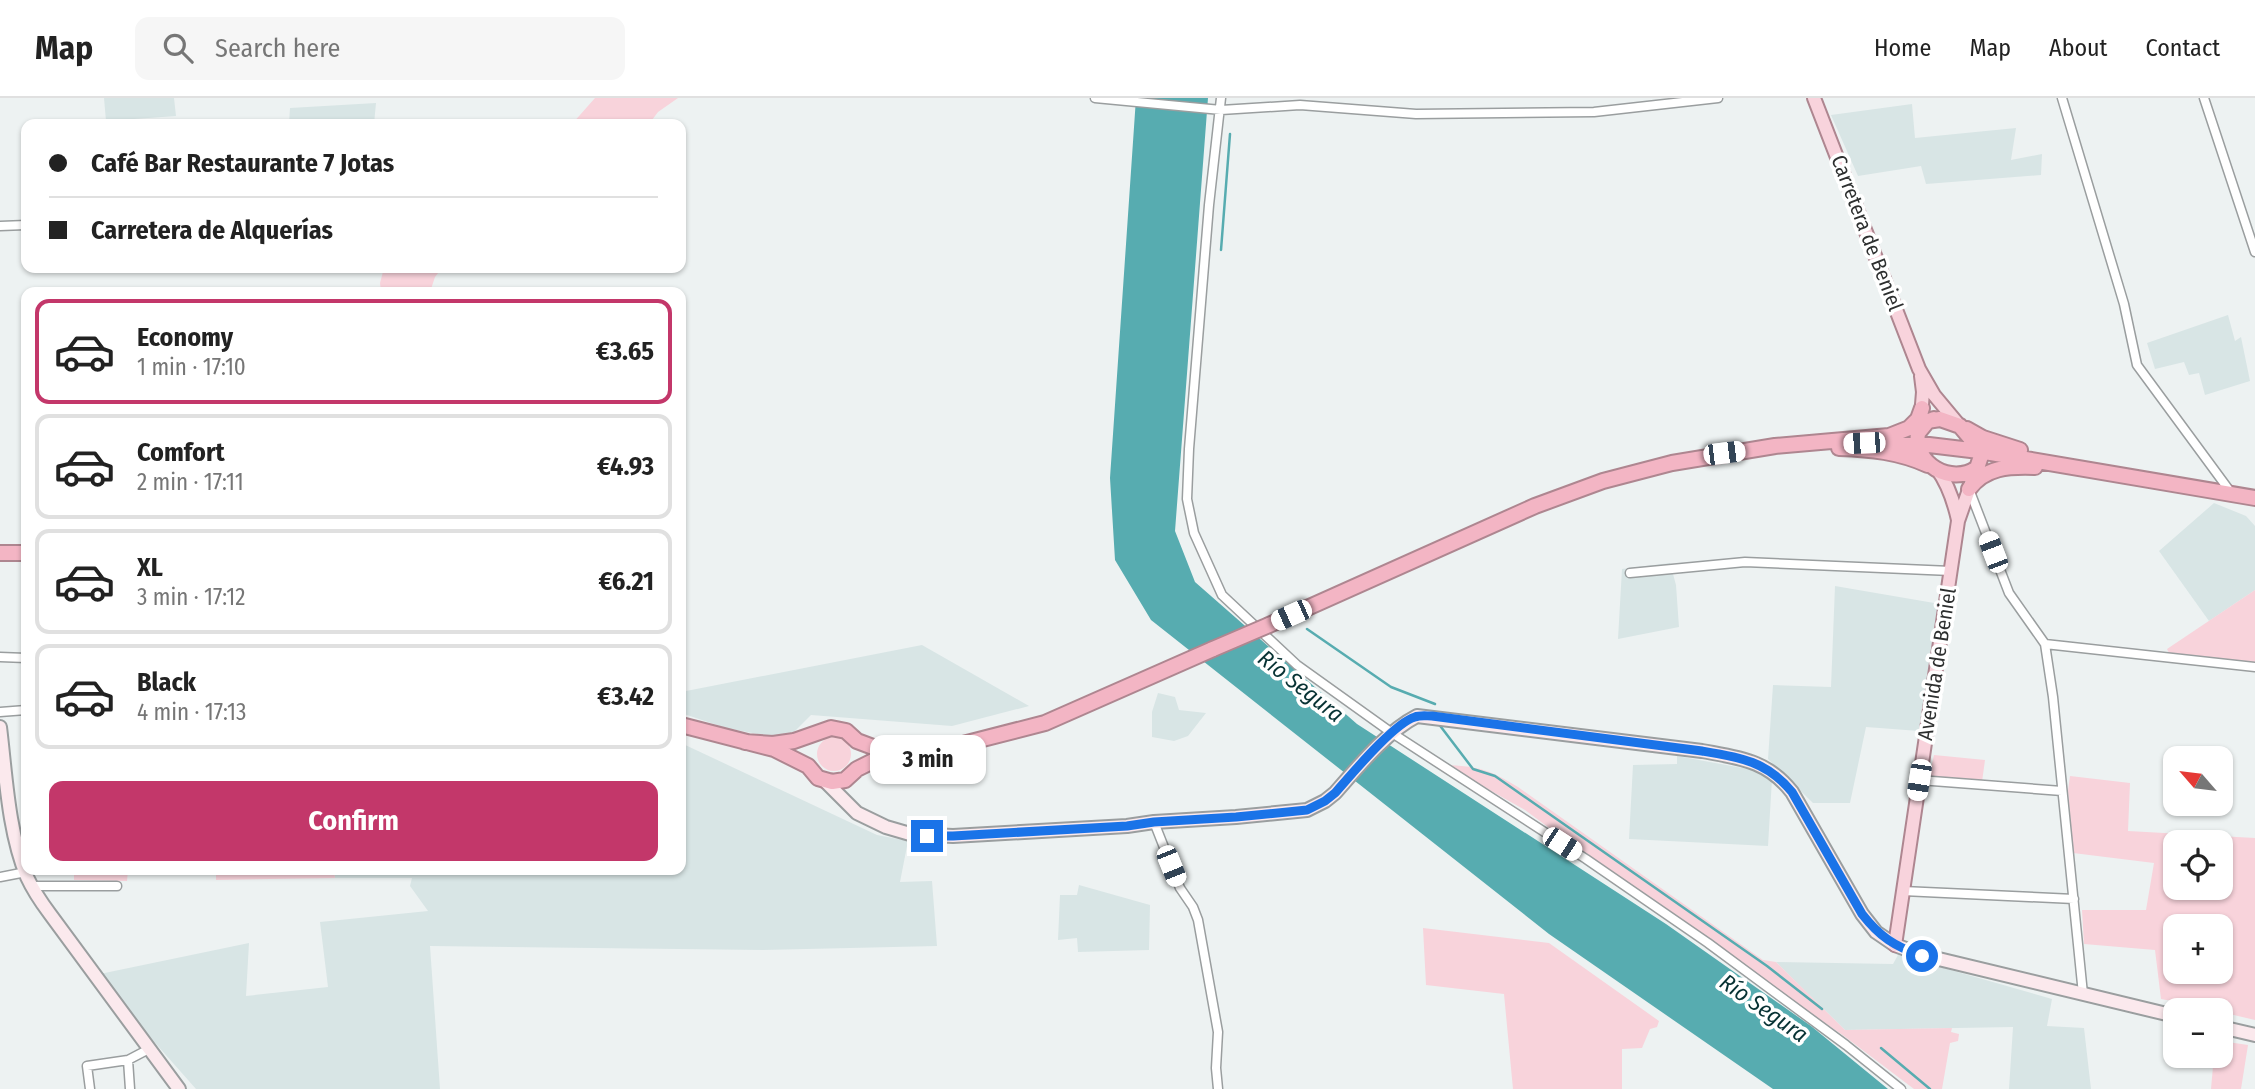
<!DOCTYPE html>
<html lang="en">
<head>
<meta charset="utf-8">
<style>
  body { margin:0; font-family:"Fira Sans Condensed",sans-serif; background:#f6f6f6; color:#222; height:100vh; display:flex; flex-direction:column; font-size:26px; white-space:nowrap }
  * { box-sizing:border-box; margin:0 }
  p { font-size:23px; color:#767676 }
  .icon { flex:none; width:38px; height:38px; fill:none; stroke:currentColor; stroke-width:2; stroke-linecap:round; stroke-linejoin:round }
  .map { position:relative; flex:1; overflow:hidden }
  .panel { position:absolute; left:21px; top:189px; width:665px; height:588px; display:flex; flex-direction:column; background:#fff; border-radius:14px; box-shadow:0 2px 5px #0004 }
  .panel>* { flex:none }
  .banner { position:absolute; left:21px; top:21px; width:665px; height:154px; border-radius:14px; box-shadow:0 2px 5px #0004; display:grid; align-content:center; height:154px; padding:0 28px; background:#fff }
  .needle { width:46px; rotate:298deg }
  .controls { position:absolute; left:2163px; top:648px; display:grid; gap:14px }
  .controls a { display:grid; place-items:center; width:70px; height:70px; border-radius:14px; background:#fff; box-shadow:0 2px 5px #0004; font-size:35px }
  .end { position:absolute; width:32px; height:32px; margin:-16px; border:9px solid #1a73e8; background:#fff; box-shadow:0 0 0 4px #fff }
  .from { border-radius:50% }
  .bubble { position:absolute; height:49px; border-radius:14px; background:#fff; box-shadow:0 2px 5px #0004; font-size:23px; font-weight:700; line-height:49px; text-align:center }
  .car { position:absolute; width:21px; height:42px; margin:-21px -10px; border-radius:9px; box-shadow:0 0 5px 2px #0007; background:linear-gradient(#fff 24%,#345 0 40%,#fff 0 76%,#345 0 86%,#fff 0) }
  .banner b { display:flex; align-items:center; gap:24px; height:66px; font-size:26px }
  .banner b+b { border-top:2px solid #e0e0e0 }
  .banner i { width:18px; height:18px; background:#222 }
  ul { padding:12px 0 0; list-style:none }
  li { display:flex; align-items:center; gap:21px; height:105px; margin:0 14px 10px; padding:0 14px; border:4px solid #e0e0e0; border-radius:14px }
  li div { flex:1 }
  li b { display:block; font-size:26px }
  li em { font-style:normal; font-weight:700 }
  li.current { border-color:#c3376a }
  li>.icon { width:63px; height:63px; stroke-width:1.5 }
  .cta { display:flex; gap:14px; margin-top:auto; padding:14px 28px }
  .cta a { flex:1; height:80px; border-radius:14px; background:#c3376a; color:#fff; font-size:28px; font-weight:700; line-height:80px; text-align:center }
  header { display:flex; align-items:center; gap:42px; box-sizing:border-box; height:98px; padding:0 35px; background:#fff; border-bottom:2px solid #e0e0e0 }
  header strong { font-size:33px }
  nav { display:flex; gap:38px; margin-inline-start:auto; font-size:24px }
  .search { width:490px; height:63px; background:#f6f6f6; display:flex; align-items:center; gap:18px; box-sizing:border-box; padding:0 24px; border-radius:14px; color:#767676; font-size:26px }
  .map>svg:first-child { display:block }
  .built { fill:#d8e5e5 }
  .green { fill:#f8d3db; fill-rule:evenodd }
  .water { fill:#57acb0 }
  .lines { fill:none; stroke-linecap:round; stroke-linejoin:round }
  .stream { stroke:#57acb0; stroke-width:2.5 }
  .street-casing { stroke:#9a9e9f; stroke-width:11 }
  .secondary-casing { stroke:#9a9e9f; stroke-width:16 }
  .primary-casing { stroke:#ae8690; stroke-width:16 }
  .highway-casing { stroke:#ae8690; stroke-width:18 }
  .street { stroke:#fff; stroke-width:8 }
  .secondary { stroke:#fbe9ed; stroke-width:12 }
  .primary { stroke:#f8d3dc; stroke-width:12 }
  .highway { stroke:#f3b5c4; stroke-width:14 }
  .highway-bridge-casing { stroke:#ae8690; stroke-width:18; stroke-linecap:butt }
  .highway-bridge { stroke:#f3b5c4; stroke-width:14 }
  .route { stroke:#1a73e8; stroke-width:9 }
  .labels { text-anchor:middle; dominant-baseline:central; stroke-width:7; stroke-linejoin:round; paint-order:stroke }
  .street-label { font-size:21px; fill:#2d2f2f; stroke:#fff }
  .water-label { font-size:23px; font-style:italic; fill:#073234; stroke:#fff }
</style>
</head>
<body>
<header>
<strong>Map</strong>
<div class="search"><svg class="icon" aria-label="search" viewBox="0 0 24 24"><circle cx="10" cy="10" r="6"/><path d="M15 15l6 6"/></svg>Search here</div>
<nav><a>Home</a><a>Map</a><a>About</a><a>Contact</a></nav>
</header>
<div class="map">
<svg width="2255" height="991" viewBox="0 0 2255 991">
  <rect width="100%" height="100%" fill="#edf2f2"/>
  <path class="built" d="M104,0H174L176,18L106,23Z
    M376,5L374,26H289L290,10Z
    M1912,6L1915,40L2016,30L2011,62L2042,56L2041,77L1926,86L1921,68L1858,78L1831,17Z
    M2228,217L2235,243L2241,239L2250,283L2205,297L2199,275L2189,277L2184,264L2155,271L2147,245Z
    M2214,405L2246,418L2255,428V492L2209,523L2159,453Z
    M1670,465L1676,487L1679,529L1618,541L1622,471Z
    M1835,488L1940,506L1919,633L1866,629L1850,705H1813L1768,661L1773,587L1831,589Z
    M922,547L1029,608L952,628L811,617L792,636L768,638L726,630L681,615V594Z
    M1158,595L1175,599L1179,612L1206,615L1188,638L1174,643L1152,639V614Z
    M681,645L877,737L908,743L900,784L932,783L937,848L763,852L430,848L440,991H196L95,877L249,845L246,898L328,889L320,824L428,813L410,788L412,780H335L334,772H681Z
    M1677,658L1759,673L1772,681L1768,748L1629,741L1633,667L1677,666Z
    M1079,787L1150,807L1149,852L1078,854L1077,840L1058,842L1060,797H1077Z
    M1898,857L2052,901L2047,928L2084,930L2091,991H2009L2013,929L1845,932L1776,864L1893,866Z"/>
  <path class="green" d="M595,0H678L658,14L649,26H572Z
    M384,170H442L435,179L430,194H381L380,185Z
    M2255,492V565L2169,555L2167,551Z
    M817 656a17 17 0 1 1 34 0a17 17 0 1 1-34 0Z
    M1934,657L1985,662L1982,684L1929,679Z
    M1445,667C1478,668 1490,672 1518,689L1763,862L1776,864L1845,932L1952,930L1951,934L1959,936L1958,943L1950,945L1942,991H1914L1844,938L1664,815L1525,712Z
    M2070,678L2130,685L2128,733L2255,740V922L2221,914V912L2161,901L2155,852L2084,846L2082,812H2146L2154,765L2073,755L2068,693ZM2175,744H2221V789H2175ZM2175,828H2221V873H2175Z
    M74,772H128L127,783L74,782Z
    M216,772H334L335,780L216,782Z
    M1423,830L1549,845L1659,923L1657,929L1650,931L1642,950L1622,951V991H1513L1504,896L1426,887Z
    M2221,943L2248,947L2241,991H2211L2214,957H2221Z"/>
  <path class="water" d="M1136,0H1208L1175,433L1195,484L1357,626L1666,826L1811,928L1888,991H1773L1549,836L1151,522L1115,462L1110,380Z"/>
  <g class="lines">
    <path class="stream" d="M1221,152L1230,36
      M1307,531L1391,589L1435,606
      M1438,625L1473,671L1495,678L1767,868L1822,911
      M1881,950L1930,991"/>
    <defs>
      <path id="street" d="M1095,0L1221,12L1300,7L1416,16L1594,14L1718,0
        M1221,0L1209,107L1189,351L1187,401L1194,435L1222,497L1297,567L1392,635L1586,761L1708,845L1846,947L1901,991
        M2062,0L2124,206L2137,267L2232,396
        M2204,0L2255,154
        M0,128L26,127
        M1969,391L2009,495L2045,546L2053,599L2083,896
        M1630,475L1745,464L1951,473
        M2045,546L2255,569
        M0,559L26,560
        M0,614L26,612
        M1919,682L2062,693
        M1154,724L1180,790L1193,809L1198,822L1218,934L1216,970L1218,991
        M0,779L26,774
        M32,788H117
        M1903,793L2074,801
        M128,962L130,991
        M90,991L87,968L128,962L149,951"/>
      <path id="secondary" d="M0,629C6,678 8,733 27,779C33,792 41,804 50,816L179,991
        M825,683L857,715L886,729L910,736L953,738L1127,728L1154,724L1236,719L1307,712L1325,703L1335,695C1358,669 1386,634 1417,618L1702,653C1739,660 1767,662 1792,694L1862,816L1876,834L1895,847L1922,857L2175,918
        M2221,929L2255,937"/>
      <path id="primary" d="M1814,0L1919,271L1934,297L1959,327
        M1921,278L1923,294L1921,319
        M1937,371C1948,386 1954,404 1958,422
        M1895,847L1958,423L1972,383"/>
      <path id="highway" d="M1909,330L1918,321L1922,310
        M1967,331L1983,340L2020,352
        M1878,346L1929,347L1979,353L2255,400
        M1839,350C1871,351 1899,354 1928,367
        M1969,391C1985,369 2009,368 2035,369
        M0,455H26
        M1269,527L1535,408L1603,383L1672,365L1775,348L1889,338L1927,323L1940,321L1960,328L1976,347L1981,358L1977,370C1951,388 1913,366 1918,335L1927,324L1934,321
        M681,627L774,651L808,668L818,680L832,684L845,682L857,671L889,655
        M745,644L773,646L794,643L831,630L846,633L857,643L889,655L928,652L963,646L1045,625L1213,551"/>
    </defs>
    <use href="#street" class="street-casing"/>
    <use href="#secondary" class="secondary-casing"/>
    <use href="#primary" class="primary-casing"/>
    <use href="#highway" class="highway-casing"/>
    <use href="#street" class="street"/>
    <use href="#secondary" class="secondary"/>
    <use href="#primary" class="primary"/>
    <use href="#highway" class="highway"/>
    <defs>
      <path id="highway-bridge" d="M1213,551L1269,527"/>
    </defs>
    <use href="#highway-bridge" class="highway-bridge-casing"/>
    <use href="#highway-bridge" class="highway-bridge"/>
  </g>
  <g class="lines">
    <path class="route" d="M927,738H953L1127,728L1154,724L1236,719L1307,712L1325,703L1335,695C1351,677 1394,625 1415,619C1420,617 1426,618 1432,618L1702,653C1739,659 1767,663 1792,694L1862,816C1880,839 1894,848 1922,858"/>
  </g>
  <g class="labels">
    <g class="street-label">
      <text transform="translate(1867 135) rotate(69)">Carretera de Beniel</text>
      <text transform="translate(1937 566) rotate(-81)">Avenida de Beniel</text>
    </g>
    <g class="water-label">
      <text transform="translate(1301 588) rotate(38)">Río Segura</text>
      <text transform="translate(1764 910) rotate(35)">Río Segura</text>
    </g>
  </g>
</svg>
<div class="controls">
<a><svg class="needle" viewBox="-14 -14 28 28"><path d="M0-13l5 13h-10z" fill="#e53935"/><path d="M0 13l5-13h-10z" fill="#767676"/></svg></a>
<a><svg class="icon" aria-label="locate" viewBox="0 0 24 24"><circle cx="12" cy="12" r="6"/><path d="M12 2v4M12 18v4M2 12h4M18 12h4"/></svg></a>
<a>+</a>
<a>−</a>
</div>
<i class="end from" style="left:1922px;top:858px"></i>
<i class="end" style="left:927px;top:738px"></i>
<div class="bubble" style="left:870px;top:637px;width:116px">3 min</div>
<i class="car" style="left:1864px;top:345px;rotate:268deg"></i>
<i class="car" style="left:1724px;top:355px;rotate:83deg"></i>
<i class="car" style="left:1993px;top:454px;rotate:339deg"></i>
<i class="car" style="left:1291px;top:517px;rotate:246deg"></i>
<i class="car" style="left:1919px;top:682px;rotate:189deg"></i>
<i class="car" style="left:1562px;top:746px;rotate:123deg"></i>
<i class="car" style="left:1171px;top:768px;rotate:158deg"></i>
<div class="banner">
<b><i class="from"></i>Café Bar Restaurante 7 Jotas</b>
<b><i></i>Carretera de Alquerías</b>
</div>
<section class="panel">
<ul>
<li class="current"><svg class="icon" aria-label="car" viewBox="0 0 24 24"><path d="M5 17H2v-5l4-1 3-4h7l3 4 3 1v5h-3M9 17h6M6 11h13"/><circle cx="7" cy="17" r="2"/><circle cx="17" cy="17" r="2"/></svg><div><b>Economy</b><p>1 min · 17:10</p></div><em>€3.65</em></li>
<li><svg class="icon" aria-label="car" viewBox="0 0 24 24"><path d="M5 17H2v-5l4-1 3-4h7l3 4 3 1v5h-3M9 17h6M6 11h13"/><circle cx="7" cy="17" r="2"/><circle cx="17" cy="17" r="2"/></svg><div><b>Comfort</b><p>2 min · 17:11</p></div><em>€4.93</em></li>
<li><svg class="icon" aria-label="car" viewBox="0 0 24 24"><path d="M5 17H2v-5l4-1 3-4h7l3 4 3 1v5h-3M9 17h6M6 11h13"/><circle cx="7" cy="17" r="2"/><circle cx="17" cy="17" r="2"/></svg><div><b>XL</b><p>3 min · 17:12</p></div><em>€6.21</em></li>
<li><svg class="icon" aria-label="car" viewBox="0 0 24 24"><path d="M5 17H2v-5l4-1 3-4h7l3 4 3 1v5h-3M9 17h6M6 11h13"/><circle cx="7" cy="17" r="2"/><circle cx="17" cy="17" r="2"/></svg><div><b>Black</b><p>4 min · 17:13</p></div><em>€3.42</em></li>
</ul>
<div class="cta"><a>Confirm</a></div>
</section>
</div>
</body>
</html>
